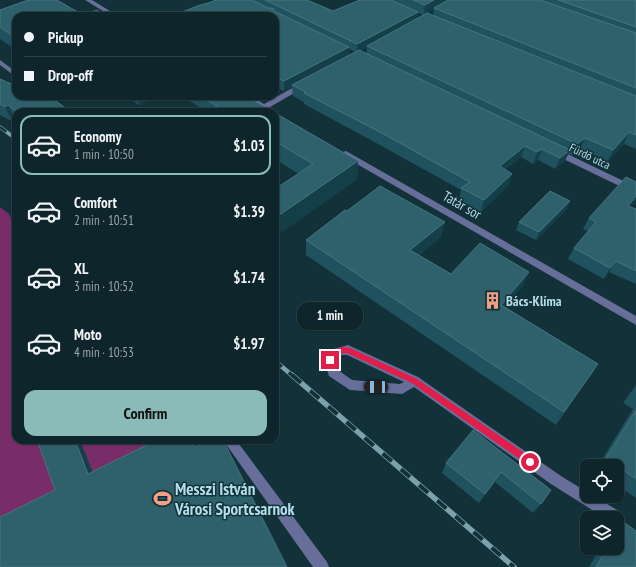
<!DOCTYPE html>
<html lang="en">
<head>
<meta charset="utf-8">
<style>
  body { margin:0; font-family:"PT Sans Narrow",sans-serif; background:#172d33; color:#f1f3f6; height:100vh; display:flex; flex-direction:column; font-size:15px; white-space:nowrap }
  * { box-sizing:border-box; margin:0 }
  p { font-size:13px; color:#9ba5a9 }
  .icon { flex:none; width:22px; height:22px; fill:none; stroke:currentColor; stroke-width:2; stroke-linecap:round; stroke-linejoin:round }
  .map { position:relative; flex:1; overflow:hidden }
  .panel { position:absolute; left:12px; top:108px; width:267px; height:336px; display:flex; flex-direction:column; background:#0e252b; border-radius:12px; box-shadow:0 1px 3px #0004,0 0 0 1px #2e4247 }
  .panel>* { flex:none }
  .hud { position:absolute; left:12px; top:12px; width:267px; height:88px; border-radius:12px; box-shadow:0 1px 3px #0004,0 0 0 1px #2e4247; display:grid; align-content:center; height:88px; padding:0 12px; background:#0e252b }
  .fabs { position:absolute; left:580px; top:459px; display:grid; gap:8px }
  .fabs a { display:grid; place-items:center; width:44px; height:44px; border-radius:8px; background:#0e252b; box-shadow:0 1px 3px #0004,0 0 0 1px #2e4247; font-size:20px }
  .end { position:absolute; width:18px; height:18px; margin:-9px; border:5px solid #e11d48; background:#fff; box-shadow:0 0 0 2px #fff }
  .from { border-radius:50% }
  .bubble { position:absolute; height:28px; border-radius:12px; background:#0e252b; box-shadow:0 1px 3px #0004,0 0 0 1px #2e4247; font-size:13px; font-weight:700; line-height:28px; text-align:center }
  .car { position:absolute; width:12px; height:24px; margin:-12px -6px; border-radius:5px; box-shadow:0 0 3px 1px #0007; background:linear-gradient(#222 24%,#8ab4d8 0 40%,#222 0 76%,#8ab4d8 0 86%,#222 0) }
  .hud b { display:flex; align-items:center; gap:14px; height:38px; font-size:15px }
  .hud b+b { border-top:1px solid #2e4247 }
  .hud i { width:10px; height:10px; background:#f1f3f6 }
  ul { padding:7px 0 0; list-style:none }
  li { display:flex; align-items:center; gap:12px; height:60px; margin:0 8px 6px; padding:0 4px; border:2px solid transparent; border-radius:12px }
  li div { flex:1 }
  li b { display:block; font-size:15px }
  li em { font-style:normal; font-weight:700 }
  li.on { border-color:#8bbbb9 }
  li>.icon { width:36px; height:36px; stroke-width:1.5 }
  .cta { display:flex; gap:8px; margin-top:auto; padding:8px 12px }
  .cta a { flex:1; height:46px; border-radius:12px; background:#8bbbb9; color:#111; font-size:16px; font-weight:700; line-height:46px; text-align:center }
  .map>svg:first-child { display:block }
  .green { fill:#782d68 }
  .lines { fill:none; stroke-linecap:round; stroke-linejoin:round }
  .minor { fill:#676e9a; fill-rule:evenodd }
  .rail-far2-casing { stroke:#7ba1ab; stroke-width:3.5 }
  .rail-far1-casing { stroke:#7ba1ab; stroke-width:4.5 }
  .rail-casing { stroke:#7ba1ab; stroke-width:5.5 }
  .rail-far2 { stroke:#133139; stroke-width:2.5; stroke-dasharray:8; stroke-linecap:butt }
  .rail-far1 { stroke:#133139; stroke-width:3; stroke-dasharray:9; stroke-linecap:butt }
  .rail { stroke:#133139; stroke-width:4; stroke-dasharray:12; stroke-linecap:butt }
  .wall { fill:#1f525e; fill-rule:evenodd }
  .shaded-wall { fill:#143f49 }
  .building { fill:#2f616d; stroke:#447581 }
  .route { fill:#e11d48 }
  .labels { text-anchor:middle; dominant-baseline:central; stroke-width:3; stroke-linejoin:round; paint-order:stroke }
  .far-street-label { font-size:12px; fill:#b3dde9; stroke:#133139 }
  .street-label { font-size:14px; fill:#b3dde9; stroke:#133139 }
  .poi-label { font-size:14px; font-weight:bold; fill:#b3dde9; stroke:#133139; text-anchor:start }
  .near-poi-label { font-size:17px; font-weight:bold; fill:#b3dde9; stroke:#133139; text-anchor:start }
</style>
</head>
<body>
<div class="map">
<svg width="636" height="567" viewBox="0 0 636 567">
  <rect width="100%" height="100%" fill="#133139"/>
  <path class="green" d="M0,207L9,214L16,229V440H189L0,534Z"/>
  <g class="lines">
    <path class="minor" d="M85,0H92L118,16H111Z
      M0,60L16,72V77L0,65Z
      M301,83H304L308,85L270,107L277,112L275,114V112C264,112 250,104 242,96H251L264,104Z
      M551,149H557L636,187V194L551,153Z
      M346,151L636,316V325L343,156V152Z
      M348,345L418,377L561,476L587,492V496H594L622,513L624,518L622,523L617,525V518H605L551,484L414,387L402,394L350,390L329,376L324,360L334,349ZM341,355H347L404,382L400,384L352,380L338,370L336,361Z
      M223,440H236L327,562L329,567H313Z"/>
    <defs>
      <path id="rail-far2" d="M0,127L16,139"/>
      <path id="rail-far1" d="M275,361L293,376"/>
      <path id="rail" d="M292,375L514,567"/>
    </defs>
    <use href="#rail-far2" class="rail-far2-casing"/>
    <use href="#rail-far1" class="rail-far1-casing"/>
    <use href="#rail" class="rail-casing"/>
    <use href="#rail-far2" class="rail-far2"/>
    <use href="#rail-far1" class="rail-far1"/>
    <use href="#rail" class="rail"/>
  </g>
  <path class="wall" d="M216,0H307L333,11L360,0H636V149L624,144L608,161L580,149L572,156L568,154L565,161L555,169L538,160L533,164L521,157L506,169L509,185L481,212L459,200L461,190L378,144L304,104V102L293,96L292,87L284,91L275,87V16L208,3ZM434,10L433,15L428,13L431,11ZM418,13L423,15L417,18ZM367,47L366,54L360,51ZM349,49L356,52L349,55Z
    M0,10L83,15L16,16V50L0,39Z
    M0,79L71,112H16V121L15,120L12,121L0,115Z
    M125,96H157L139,105Z
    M181,96H246L273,112H201V108Z
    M275,113L358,161L357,180L299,174L275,159Z
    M636,182V200L630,207L636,209V284L609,272L604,279L568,259L574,248L588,231L583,229L589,218Z
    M567,209L536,240L516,230L519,222Z
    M347,211L445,222L441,237L419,255L451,274L523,286L505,307L598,364L556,425L306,255V240Z
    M636,385V498L617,485V466H598L633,409L623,403Z
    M473,430L541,504L533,513L495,482L479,503L442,473L446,463Z
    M622,521L636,567H589L600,548H617V525Z"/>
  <path class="shaded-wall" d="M434,0H452L434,8V10L424,15L425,5Z
    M418,12L417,20L367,46V47L357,52V44Z
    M349,47V57L292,85V87L284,91V81Z
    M137,96H157L139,105Z
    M8,105L15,120L12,121L5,107Z
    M629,132L624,144L608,161L613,150Z
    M585,138L580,149L572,156L577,144Z
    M525,146L521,157L496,177L500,166Z
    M542,149L538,160L533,164L537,152Z
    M570,150L565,161L555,169L560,158Z
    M358,161L357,180L275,237V218Z
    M512,174L509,185L481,212L484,200Z
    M636,196V200L622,217L628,206Z
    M570,201L567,209L536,240L539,232Z
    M445,222L441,237L408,265L410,250Z
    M616,261L609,272L604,279L610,268Z
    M529,272L523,286L495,319L501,305Z
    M75,440H80L99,488L88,474Z
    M501,472L495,482L479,503L485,494Z"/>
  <path class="building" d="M28,0H57L83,15L97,10L107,16H16V38L0,27V10Z
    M216,0H252L268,8H273L274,11L349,47L284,81L275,77V16H172L200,5L208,3Z
    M265,0H307L333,11L360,0H391L418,12L357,44Z
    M413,0H434L425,5Z
    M448,0H540L636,33V88L434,8Z
    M558,0H636V27Z
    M427,13L636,96V135L629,132L613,150L585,138L577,144L367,46Z
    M359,50L570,150L560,158L542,149L537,152L525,146L500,166L512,174L484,200L461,188L470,182L380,132L304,93L306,92L292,85Z
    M0,79L16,86V96H37L38,97L41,96H49L71,112H17L8,105L5,107L0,104Z
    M200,96H246L273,112H205L217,106Z
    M275,113L358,161L275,218V189L313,164L275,141Z
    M626,177L636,182V196L628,206L636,209V271L616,261L610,268L574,248L596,222L589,218Z
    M380,186L445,222L410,250L451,274L480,243L529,272L501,305L598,364L564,412L306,240L345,210L347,211Z
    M550,191L570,201L539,232L519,222Z
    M636,410V479L606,458Z
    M473,430L551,490L541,504L501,472L485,494L446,463Z
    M37,440H75L88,474L157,440H192L195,447L209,440H223L287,567H0V517L55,490Z
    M622,521L636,531V567H596L607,548H617V529Z"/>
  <path class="route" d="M341,347L350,348L417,379L533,459V465H528L412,383L347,353C339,353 337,356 333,362H328L327,360L333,351Z"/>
  <defs>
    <symbol id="building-bare" viewBox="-9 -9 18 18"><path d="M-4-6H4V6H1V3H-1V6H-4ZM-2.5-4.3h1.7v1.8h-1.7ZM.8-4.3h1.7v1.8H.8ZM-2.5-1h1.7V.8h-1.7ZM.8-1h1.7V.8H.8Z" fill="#f49e86" stroke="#133139" stroke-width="2.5" paint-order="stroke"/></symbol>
    <symbol id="stadium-bare" viewBox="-9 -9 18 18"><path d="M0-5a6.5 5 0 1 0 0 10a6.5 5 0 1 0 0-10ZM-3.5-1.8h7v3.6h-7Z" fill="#f49e86" stroke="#133139" stroke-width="2.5" paint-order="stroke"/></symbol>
  </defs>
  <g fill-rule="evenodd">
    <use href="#building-bare" x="480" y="288" width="25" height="25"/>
    <use href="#stadium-bare" x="150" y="486" width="25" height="25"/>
  </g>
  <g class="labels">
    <g class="far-street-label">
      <text transform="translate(590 156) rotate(26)">Fürdő utca</text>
    </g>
    <g class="street-label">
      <text transform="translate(462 205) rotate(30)">Tatár sor</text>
    </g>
    <g class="poi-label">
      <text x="506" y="301">Bács-Klíma</text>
    </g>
    <g class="near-poi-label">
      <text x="175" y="489">Messzi István<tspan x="175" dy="20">Városi Sportcsarnok</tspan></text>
    </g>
  </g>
</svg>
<div class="fabs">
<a><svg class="icon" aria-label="locate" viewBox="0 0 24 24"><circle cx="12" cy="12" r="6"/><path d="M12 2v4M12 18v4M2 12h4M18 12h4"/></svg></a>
<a><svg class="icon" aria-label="layers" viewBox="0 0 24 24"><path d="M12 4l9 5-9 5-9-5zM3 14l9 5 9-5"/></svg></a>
</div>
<i class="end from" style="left:530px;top:462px"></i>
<i class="end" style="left:330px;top:360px"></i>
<div class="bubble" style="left:297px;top:302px;width:66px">1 min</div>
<i class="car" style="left:376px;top:387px;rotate:271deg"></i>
<div class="hud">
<b><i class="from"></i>Pickup</b>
<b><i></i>Drop-off</b>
</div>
<section class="panel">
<ul>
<li class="on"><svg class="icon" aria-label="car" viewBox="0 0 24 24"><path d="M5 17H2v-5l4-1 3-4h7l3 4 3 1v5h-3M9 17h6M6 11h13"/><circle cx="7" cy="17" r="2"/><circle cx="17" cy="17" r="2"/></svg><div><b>Economy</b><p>1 min · 10:50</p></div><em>$1.03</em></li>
<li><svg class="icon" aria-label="car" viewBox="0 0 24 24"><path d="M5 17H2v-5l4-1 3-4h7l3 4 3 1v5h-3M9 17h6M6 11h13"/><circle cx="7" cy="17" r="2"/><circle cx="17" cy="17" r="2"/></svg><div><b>Comfort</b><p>2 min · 10:51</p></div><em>$1.39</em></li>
<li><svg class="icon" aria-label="car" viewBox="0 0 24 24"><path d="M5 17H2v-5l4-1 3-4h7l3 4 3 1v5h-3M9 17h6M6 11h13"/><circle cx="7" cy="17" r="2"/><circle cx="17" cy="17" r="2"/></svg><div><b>XL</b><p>3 min · 10:52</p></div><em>$1.74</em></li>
<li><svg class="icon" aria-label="car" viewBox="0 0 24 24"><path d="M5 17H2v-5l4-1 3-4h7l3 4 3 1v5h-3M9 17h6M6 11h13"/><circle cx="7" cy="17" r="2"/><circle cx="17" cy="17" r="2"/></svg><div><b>Moto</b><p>4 min · 10:53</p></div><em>$1.97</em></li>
</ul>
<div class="cta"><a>Confirm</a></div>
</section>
</div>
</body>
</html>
